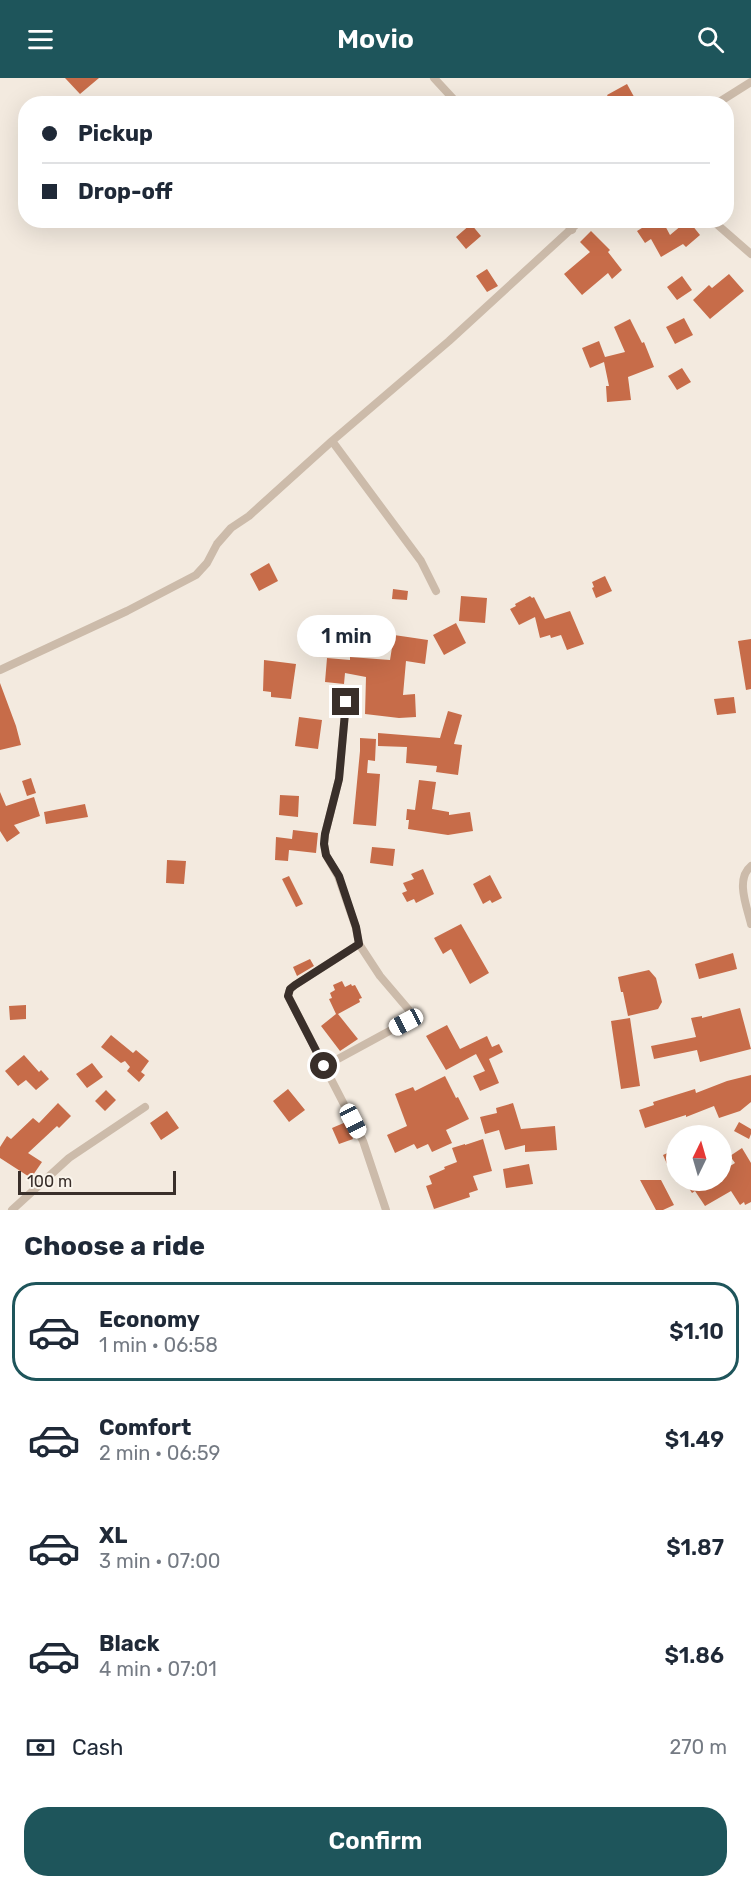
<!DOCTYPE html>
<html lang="en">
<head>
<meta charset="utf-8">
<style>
  body { margin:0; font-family:Rubik,sans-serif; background:#f2f2f3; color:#1f2937; height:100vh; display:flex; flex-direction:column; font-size:22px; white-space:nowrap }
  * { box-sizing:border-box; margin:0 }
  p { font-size:20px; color:#747a83 }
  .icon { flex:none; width:33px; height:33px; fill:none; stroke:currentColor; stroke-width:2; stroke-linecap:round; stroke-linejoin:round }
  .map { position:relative; height:1132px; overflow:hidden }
  .panel { display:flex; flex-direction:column; background:#fff; flex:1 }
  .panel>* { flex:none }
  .guide { position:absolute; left:18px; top:18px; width:716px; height:132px; border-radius:24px; box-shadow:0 6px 24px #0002; display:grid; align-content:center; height:132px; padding:0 24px; background:#fff }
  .needle { width:39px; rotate:5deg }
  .fabs { position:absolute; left:666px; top:1047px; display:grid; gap:12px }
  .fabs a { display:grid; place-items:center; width:66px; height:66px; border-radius:50%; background:#fff; box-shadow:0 6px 24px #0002; font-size:30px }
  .scale { position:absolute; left:18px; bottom:15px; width:158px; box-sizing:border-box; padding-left:6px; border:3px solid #392f2a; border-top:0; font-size:16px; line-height:21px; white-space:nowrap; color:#392f2a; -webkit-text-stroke:4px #faf4eb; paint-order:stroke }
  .end { position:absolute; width:27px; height:27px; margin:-14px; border:8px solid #392f2a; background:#fff; box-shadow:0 0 0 3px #fff }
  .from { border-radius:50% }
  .bubble { position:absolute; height:42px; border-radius:21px; background:#fff; box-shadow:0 6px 24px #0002; font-size:20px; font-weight:600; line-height:42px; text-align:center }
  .car { position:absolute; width:18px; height:36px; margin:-18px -9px; border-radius:8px; box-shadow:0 0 4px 2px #0007; background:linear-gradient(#fff 24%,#345 0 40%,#fff 0 76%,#345 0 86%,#fff 0) }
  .guide b { display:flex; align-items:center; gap:21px; height:57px; font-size:22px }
  .guide b+b { border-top:2px solid #e0e1e3 }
  .guide i { width:15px; height:15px; background:#1f2937 }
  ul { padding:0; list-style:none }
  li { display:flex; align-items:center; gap:18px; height:99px; margin:0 12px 9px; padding:0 12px; border:3px solid transparent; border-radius:24px }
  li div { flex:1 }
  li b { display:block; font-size:22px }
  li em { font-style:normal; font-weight:600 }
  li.current { border-color:#1e555b }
  li>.icon { width:54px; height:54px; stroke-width:1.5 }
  h2 { padding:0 24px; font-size:27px; line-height:72px }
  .pay { display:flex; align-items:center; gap:15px; height:66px; padding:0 24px; font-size:22px }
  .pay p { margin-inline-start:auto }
  .action { display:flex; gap:12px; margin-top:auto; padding:12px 24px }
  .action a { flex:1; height:69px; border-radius:24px; background:#1e555b; color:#fff; font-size:24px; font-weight:600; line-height:69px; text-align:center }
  header { display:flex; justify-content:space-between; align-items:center; height:78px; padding:0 24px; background:#1e555b; color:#fff; font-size:27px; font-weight:600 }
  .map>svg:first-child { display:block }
  .building { fill:#c76c49 }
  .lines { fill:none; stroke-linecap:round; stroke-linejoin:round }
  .minor { stroke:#cba; stroke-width:8 }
  .route { stroke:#392f2a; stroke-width:8 }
</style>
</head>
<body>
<header><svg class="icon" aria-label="menu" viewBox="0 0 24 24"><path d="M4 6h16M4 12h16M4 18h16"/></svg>Movio<svg class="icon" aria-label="search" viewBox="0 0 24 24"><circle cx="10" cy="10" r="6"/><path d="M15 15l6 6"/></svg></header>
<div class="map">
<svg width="751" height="1132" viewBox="0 0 751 1132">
  <rect width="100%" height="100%" fill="#f3eadf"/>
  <path class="building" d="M65,0H99L80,16Z
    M627,6L638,26H612L607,17Z
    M655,142H662L670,157L688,142L700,157L686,169L683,166L661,179L651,161L645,165L637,153Z
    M471,146L481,158L466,171L456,159Z
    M591,153L610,172L608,174L622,192L612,201L608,195L582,217L564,196L590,174L580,164Z
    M487,191L498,208L487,214L476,198Z
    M729,196L744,213L710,241L693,222L709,207L712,210Z
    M682,198L692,212L677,222L667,209Z
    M684,240L693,257L675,266L666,249Z
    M630,241L642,265L644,264L654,289L628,299L631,322L607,324L606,308H609L604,284L590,290L582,270L599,263L605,279L625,274L614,249Z
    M682,290L691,304L677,312L668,298Z
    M269,485L278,503L259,513L250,496Z
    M605,498L612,513L596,520L592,510L594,509L592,504Z
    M393,511L408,513L407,522L392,521Z
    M461,518L487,520L485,545L459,543Z
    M530,518L532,520L534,519L545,541L570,533L584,566L567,572L561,557L551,560L550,557L540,560L535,539L519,547L510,531L516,528L515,526Z
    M456,545L466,565L444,577L433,557Z
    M394,557L428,562L425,586L406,583L403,617L415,616L416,639L399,640L365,636L366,599L345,595L344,606L325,604L327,580L350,582V579L390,582Z
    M751,561V611L746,612L738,563Z
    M264,582L296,586L291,621L271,619V614L263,613Z
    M0,605L16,648L21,667L0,672Z
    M734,619L736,635L717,637L714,621Z
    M448,633L462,637L454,666L462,667L458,697L436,694L437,688L406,685L407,669L378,668V655L440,660Z
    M299,639L322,642L318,671L295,668Z
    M360,660L376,661L375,683L368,682L367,695L380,696L376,748L353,746L360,673Z
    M31,700L36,715L27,718L22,703Z
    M419,702L436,704L432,731L449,734V737L470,734L473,753L448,757L408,751L409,742H406L407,731L415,732Z
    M0,714L6,728L34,719L40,738L14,747L20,755L7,764L0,753Z
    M280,717L299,718L298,739L279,737Z
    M85,726L88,739L46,746L44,734Z
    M293,752L318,755L316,775L289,772L288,783L275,782L276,759L292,761Z
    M372,769L395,771L393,788L370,785Z
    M167,782L186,783L184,806L166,805Z
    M423,791L434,816L416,825L414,821L407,824L402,815L407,813L403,805L414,801L411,796Z
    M490,797L502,820L492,825L490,822L483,826L473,806Z
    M289,798L303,826L296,829L282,801Z
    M461,846L489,895L470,906L451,871L443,876L434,860Z
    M733,875L737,891L699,901L695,886Z
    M310,881L314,888L297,898L293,889Z
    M649,892L656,900L662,924L658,931L628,938L623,914H621L618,899Z
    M342,903L345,909L351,906L352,908L355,907L362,920L359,921L360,924L338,936L358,961L340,973L321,948L336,936L329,921L332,920L330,915L335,912L333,907Z
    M26,927V941L10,942L9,928Z
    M740,930L751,971L700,984L697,972L654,981L651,968L696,959L691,940L702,938V940Z
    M630,940L640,1008L621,1011L611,943Z
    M447,947L460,971L487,958L492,969L499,966L503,974L489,981L499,1005L480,1013L473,998L485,993L476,976L446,992L426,958Z
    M111,957L133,975L136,972L149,983L141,994L145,997L139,1004L127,993L130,989L125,983L121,985L101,969Z
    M24,977L39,994L41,992L49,1001L36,1012L26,1002L18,1008L5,993Z
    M92,985L103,999L87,1010L76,996Z
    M751,997V1024L740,1033L719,1040L714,1028L686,1039V1037L645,1050L639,1032L654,1027L653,1024L695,1011L696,1015L727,1003Z
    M445,998L456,1020L458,1019L469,1041L446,1052L452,1065L432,1074L428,1066L417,1071L414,1066L395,1075L387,1057L407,1048L395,1016L413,1009L415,1013Z
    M288,1011L305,1032L289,1044L273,1023Z
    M106,1012L116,1022L105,1033L95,1023Z
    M58,1025L71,1038L59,1050L57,1048L28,1075L42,1084L31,1100L0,1080V1069L7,1058L11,1061L33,1040L39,1045Z
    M513,1025L521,1051L555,1048L557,1072L525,1074V1067L505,1072L499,1052L485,1056L480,1039L497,1035L496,1030Z
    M167,1033L179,1050L161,1062L150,1045Z
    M346,1044L353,1061L339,1066L332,1050Z
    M739,1044L751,1051V1056L749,1061L734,1053Z
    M483,1061L492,1093L473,1098L478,1112L469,1115L470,1119L434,1131L426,1108L432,1106L429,1098L445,1091L444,1089L457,1084L452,1070L465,1066V1067Z
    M742,1070L751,1085V1124L745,1127L744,1124L740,1127L731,1113L705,1128L695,1113L692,1115L684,1102H722V1093L735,1085L730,1078Z
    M676,1071V1081L667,1086L663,1077Z
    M529,1086L533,1106L506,1110L503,1091Z
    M640,1102H661L674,1127L663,1132H656Z"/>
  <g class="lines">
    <path class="minor" d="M434,0L458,26
      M716,26L751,4
      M564,142L572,152
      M712,142L751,176
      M332,363L421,483L436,513
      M0,592L127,533L196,497L207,485L217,466L231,450L249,438L332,363L449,263L581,142
      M346,624L339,701L325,756L324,766L326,777L338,798L356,850L359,866L295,907L290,911L288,918L363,1063L386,1132
      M751,788C735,801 747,829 751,846
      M325,988L406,944L409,940V932L380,898L359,866
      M12,1132L69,1080L145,1029"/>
  </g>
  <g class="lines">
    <path class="route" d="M324,988L288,918L290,911L295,907L359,866L356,849L339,798L326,777L324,766L325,756L339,701L346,624"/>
  </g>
</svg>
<div class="fabs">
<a><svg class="needle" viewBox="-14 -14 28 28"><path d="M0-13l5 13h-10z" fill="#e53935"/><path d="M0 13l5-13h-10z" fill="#747a83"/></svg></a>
</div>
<div class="scale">100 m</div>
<i class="end from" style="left:324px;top:988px"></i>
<i class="end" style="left:346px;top:624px"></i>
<div class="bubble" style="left:297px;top:537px;width:99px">1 min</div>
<i class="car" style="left:406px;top:944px;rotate:242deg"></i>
<i class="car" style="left:353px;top:1043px;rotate:153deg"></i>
<div class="guide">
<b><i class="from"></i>Pickup</b>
<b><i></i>Drop-off</b>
</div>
</div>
<section class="panel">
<h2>Choose a ride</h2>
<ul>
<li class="current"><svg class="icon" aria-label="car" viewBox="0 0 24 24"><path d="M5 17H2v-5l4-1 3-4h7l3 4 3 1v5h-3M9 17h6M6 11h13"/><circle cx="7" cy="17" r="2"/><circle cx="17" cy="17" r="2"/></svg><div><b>Economy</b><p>1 min · 06:58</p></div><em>$1.10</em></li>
<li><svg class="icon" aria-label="car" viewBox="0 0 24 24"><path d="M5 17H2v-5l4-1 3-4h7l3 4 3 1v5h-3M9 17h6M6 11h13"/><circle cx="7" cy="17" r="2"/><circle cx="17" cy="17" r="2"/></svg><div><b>Comfort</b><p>2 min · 06:59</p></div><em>$1.49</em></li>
<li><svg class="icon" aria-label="car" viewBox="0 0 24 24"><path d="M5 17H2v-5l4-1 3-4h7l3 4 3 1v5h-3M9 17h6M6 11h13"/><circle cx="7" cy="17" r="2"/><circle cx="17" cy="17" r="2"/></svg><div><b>XL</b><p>3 min · 07:00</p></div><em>$1.87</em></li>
<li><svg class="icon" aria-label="car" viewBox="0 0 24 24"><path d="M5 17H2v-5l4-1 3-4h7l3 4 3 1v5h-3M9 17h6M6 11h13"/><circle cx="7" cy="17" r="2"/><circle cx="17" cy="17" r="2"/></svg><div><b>Black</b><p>4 min · 07:01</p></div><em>$1.86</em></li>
</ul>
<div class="pay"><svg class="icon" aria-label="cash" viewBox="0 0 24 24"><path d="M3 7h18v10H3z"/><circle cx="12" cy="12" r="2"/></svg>Cash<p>270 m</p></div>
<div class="action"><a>Confirm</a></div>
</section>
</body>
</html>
